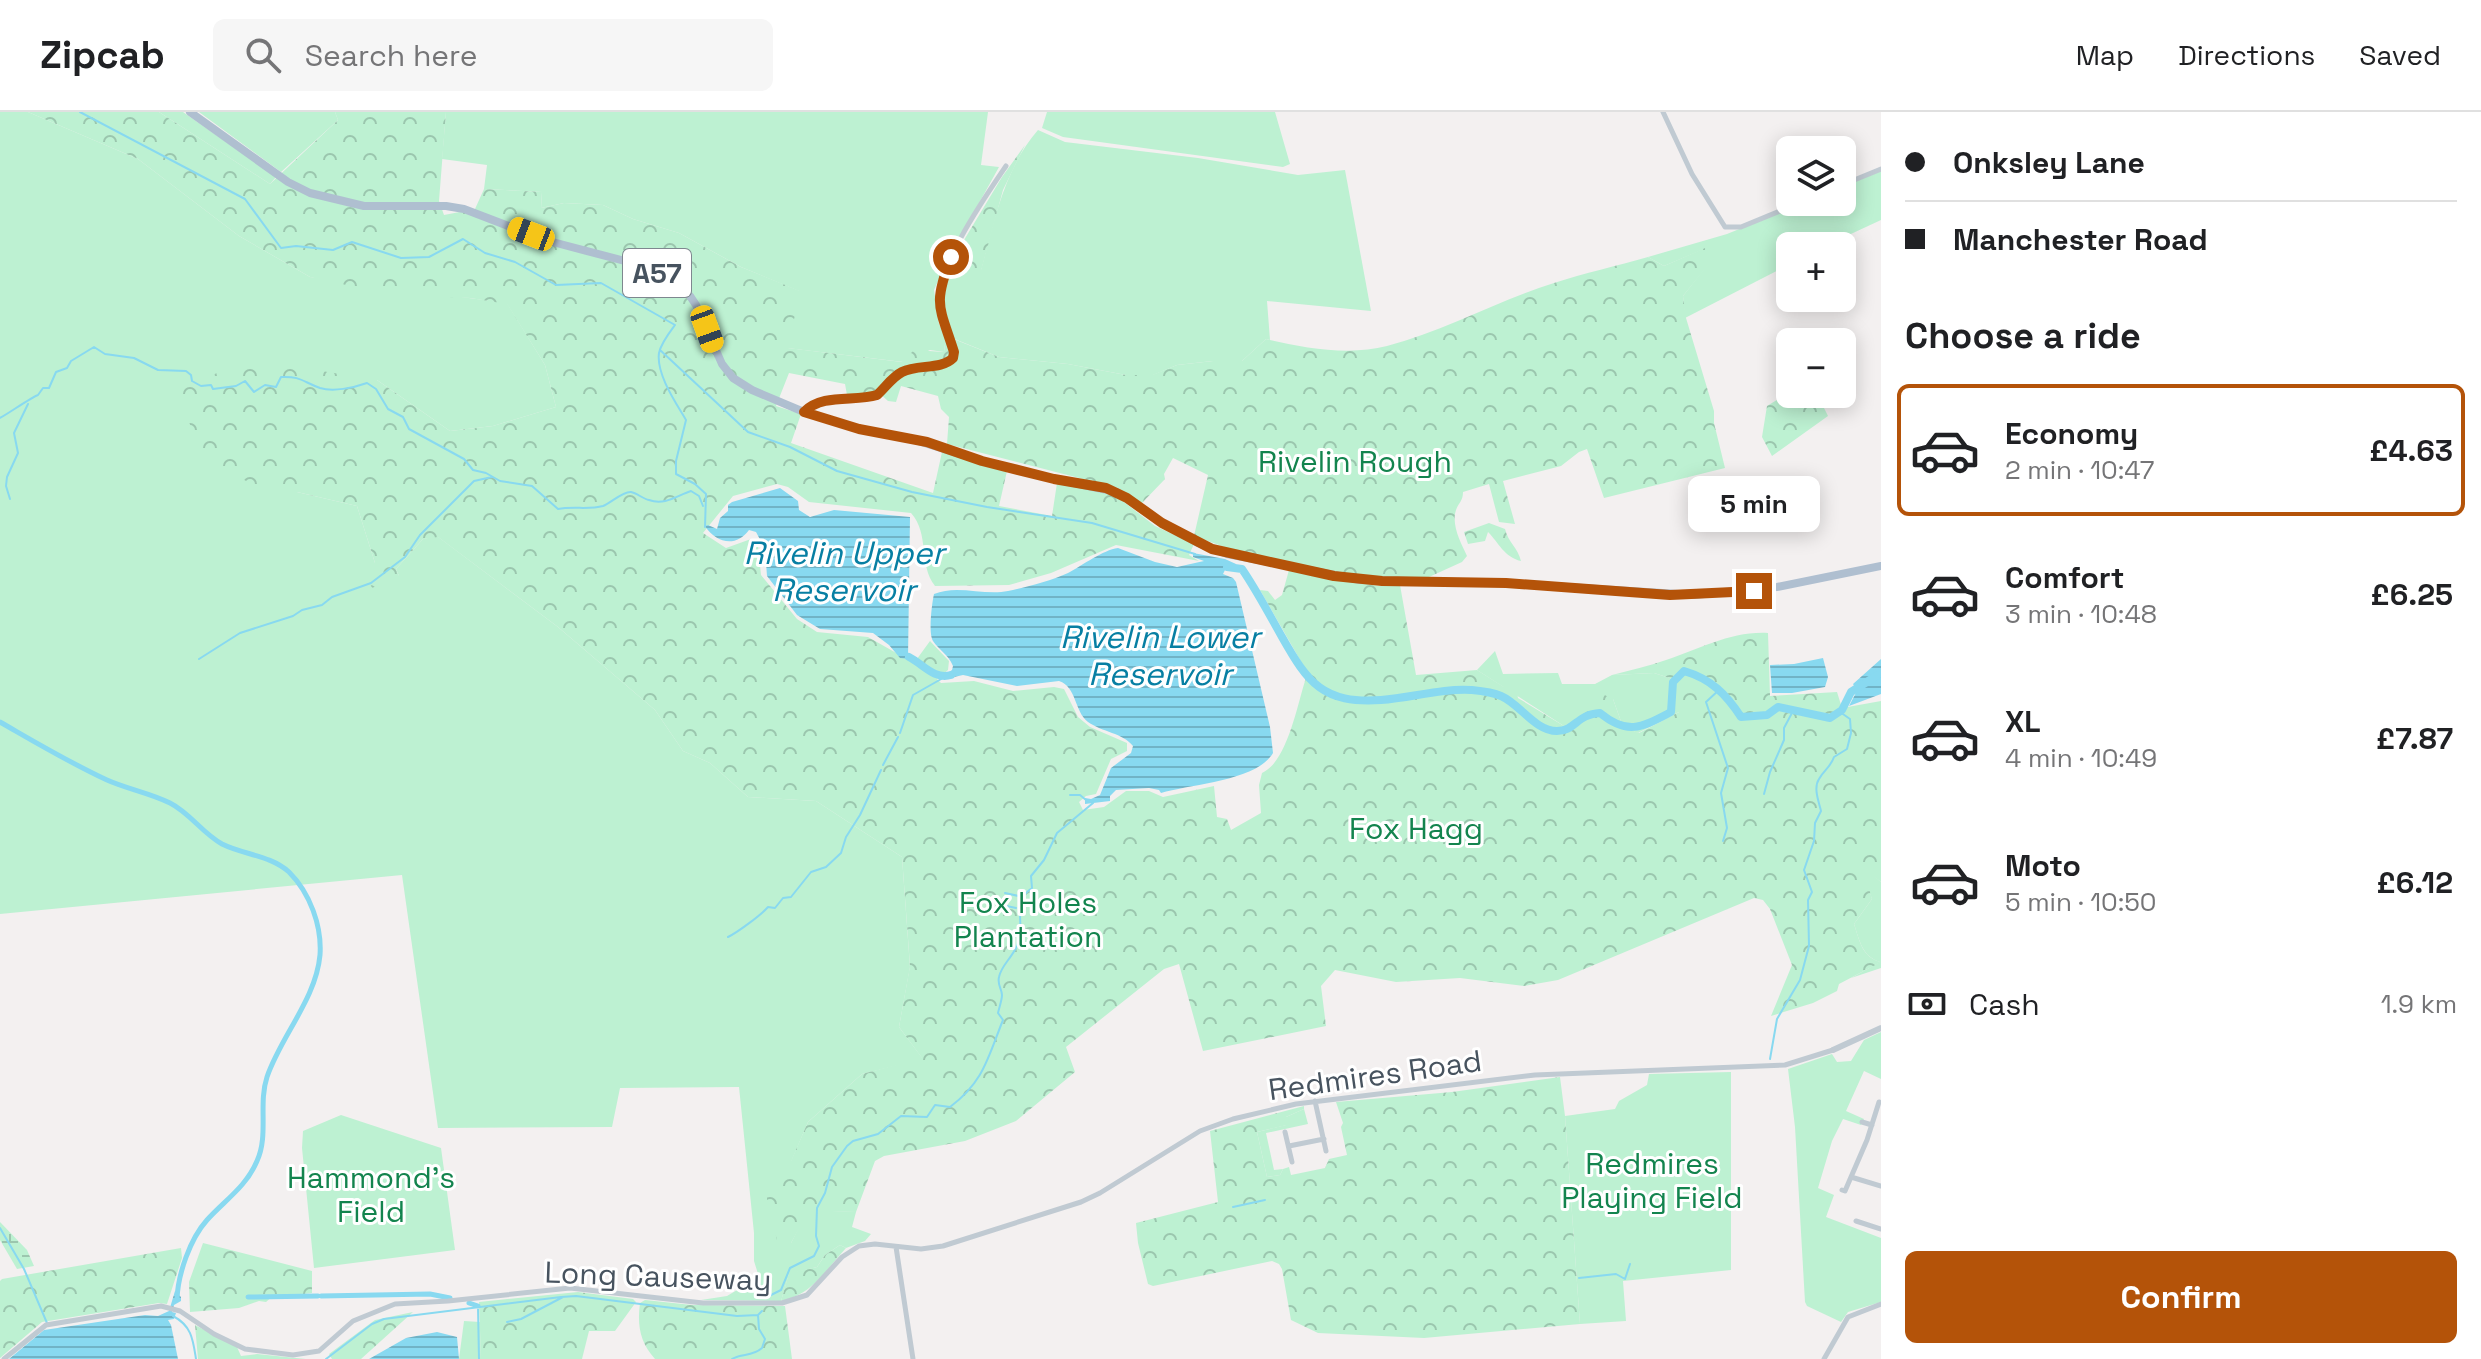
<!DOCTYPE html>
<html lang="en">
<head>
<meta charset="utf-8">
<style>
  body { margin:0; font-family:"Space Grotesk",sans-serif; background:#f6f6f6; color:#202124; height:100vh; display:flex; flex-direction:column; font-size:30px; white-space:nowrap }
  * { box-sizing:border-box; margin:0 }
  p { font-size:26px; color:#757577 }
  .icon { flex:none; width:44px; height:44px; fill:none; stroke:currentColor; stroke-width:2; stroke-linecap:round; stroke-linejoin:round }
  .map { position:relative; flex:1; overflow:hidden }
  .side { display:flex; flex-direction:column; background:#fff; width:600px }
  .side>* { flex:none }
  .guide { display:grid; align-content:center; height:176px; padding:0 24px; background:#fff }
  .tools { position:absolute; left:1776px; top:24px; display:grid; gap:16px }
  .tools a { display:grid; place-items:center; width:80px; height:80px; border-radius:12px; background:#fff; box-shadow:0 4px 20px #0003; font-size:40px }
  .end { position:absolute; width:36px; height:36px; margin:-18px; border:10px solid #b45309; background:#fff; box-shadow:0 0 0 4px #fff }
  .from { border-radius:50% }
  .bubble { position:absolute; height:56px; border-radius:12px; background:#fff; box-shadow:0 4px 20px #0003; font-size:26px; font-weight:700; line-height:56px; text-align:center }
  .car { position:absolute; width:24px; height:48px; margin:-24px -12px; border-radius:10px; box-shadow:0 0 6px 2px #0007; background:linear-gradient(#f5c518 24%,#345 0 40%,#f5c518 0 76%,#345 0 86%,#f5c518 0) }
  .guide b { display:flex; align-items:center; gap:28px; height:76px; font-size:30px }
  .guide b+b { border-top:2px solid #e0e0e0 }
  .guide i { width:20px; height:20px; background:#202124 }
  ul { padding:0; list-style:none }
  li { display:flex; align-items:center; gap:24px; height:132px; margin:0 16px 12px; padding:0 8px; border:4px solid transparent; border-radius:12px }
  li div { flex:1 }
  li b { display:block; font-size:30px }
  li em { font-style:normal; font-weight:700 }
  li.current { border-color:#b45309 }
  li>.icon { width:72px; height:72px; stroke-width:1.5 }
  h2 { padding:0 24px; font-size:36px; line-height:96px }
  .pay { display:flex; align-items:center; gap:20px; height:88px; padding:0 24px; font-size:30px }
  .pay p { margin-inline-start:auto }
  .action { display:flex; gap:16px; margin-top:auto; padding:16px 24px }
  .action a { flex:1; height:92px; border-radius:12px; background:#b45309; color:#fff; font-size:32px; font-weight:700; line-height:92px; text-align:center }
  header { display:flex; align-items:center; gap:48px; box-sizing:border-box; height:112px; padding:0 40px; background:#fff; border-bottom:2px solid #e0e0e0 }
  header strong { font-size:38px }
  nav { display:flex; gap:44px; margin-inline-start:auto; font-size:28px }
  .search { width:560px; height:72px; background:#f6f6f6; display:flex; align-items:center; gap:20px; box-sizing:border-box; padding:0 28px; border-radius:12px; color:#757577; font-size:30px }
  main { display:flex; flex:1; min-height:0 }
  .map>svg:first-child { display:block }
  .green { fill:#bdf1d2 }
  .forest { fill:url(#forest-crowns) }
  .wetland { fill:url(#wetland-marsh) }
  .water { fill:url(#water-rules) }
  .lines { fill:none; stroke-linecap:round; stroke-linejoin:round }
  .stream { stroke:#88d9f0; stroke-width:2 }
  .canal { stroke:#88d9f0; stroke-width:5 }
  .river { stroke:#88d9f0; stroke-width:8 }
  .minor { stroke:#c0cad2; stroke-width:5 }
  .tertiary { stroke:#c0cad2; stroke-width:6 }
  .primary { stroke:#afbfd0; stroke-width:8 }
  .route { stroke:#b45309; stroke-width:10 }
  .labels { text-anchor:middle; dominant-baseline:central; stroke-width:6; stroke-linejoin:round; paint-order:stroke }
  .shield { fill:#fff; stroke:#7e878f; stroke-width:2 }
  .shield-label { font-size:28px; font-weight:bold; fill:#47535f }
  .park-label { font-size:30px; fill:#13844e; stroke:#fff }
  .street-label { font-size:30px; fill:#47535f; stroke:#fff }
  .water-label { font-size:32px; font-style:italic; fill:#077fa3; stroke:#fff }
</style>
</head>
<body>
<header>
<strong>Zipcab</strong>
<div class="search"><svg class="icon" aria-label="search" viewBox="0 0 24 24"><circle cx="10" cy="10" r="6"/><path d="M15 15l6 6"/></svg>Search here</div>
<nav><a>Map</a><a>Directions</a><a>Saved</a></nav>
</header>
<main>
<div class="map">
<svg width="1881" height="1247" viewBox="0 0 1881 1247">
  <defs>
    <pattern id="forest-crowns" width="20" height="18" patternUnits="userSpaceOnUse" patternTransform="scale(2)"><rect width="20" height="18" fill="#bdf1d2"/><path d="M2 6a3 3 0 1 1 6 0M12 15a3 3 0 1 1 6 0" fill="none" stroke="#9bc6ae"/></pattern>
    <pattern id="wetland-marsh" width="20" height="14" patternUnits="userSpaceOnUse" patternTransform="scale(2)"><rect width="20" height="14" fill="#bdf1d2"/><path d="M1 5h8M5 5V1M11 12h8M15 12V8" fill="none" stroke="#9bc6ae"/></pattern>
    <pattern id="water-rules" width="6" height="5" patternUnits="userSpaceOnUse" patternTransform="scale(2)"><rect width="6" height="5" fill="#88d9f0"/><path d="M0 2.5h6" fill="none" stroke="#71b3c6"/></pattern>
  </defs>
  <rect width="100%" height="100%" fill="#f3f0f0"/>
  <path class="green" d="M0,0H28L138,47L239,124L310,165L507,191L545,253L556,295L493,314L450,319L377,268L267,380H297L357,394L375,451L399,464L396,457L423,427L437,424L558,515L655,598L683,639L710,651L748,685L816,689L902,745L910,855L899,915L923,947L862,962L808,1010L791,1050V1131L808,1098L856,1100L852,1115L871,1122L865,1129L846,1136L840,1133L825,1143L817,1155L789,1162L781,1189L701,1188L727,1184L759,1165L754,1149V1121L739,975L620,976L612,1015L438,1016L402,763L0,802Z
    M159,0H183L276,65L270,72Z
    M199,0H335L338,8L281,60Z
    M446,0H988L981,53L999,55L948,147L934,178L939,212L946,224L944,240L930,238L903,250L787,236L799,179L741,155L679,121L633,107L603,93L564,91L541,96L542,80L484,77L487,53L442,47Z
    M1047,0H1275L1290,52L1283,55L1063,25L1042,16Z
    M1038,18L1065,30L1198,46L1298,63L1345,58L1371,199L1267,189L1270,228L1266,227L1242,249H1213L1177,253L1153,263H1126L1068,252L999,245L952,226C937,192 938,183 952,148L981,158C994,110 1004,57 1038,18Z
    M1881,59V108L1825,134H1790V152L1685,206L1683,184L1708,152L1704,137L1664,154L1648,145L1727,122L1806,90H1842V75Z
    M1495,539L1503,562L1558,561L1562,572H1595L1612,563L1654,561L1679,569V600L1638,621L1623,615L1613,587L1564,614L1477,558Z
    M1873,763L1881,770V856L1851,866L1880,850C1862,844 1860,830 1854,812L1872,787L1866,770Z
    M1881,920V967L1864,959L1846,999L1864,1007L1861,1013L1843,1007L1832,1029L1818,1076L1834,1083L1826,1105L1881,1126V1190L1848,1200L1841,1210L1807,1194L1805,1190L1795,1015L1788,957L1832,942L1837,950L1851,949L1864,928Z
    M1731,960V1158L1623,1169L1626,1209L1580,1212L1565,1004L1615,997L1619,989L1647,973L1649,962Z
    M1304,997L1308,1012L1266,1021L1274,1058L1283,1057L1280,1063L1267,1065L1257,1020L1286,1013V1005Z
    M341,1003L441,1036L455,1138L314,1156L302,1036L303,1019Z
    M464,1209L480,1210L481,1247H459Z"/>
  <path class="forest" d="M28,0H159L270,72L338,8L335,0H446L439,89L444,103L475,97L484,77L542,80L541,96L564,91L603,93L633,107L679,121L741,155L800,179L788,236L902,250L914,238L944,240L946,224L999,245L1068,252L1126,263H1152L1177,253L1213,249H1242L1266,227C1303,236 1349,244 1387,234C1445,219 1497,189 1554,171C1584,161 1617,154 1648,145L1664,154L1705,136L1709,152L1683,184L1686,206L1714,299V311L1725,356L1604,386L1587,337L1579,340L1561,354L1503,369L1515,412L1499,410L1489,372L1463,380C1463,389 1459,390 1456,398C1451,413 1461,431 1467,444L1462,450L1429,465L1398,466L1342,461L1241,441L1194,424L1208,363L1173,346L1164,362L1165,367L1141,392L1118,376L947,332L949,305L941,297L938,284L901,274L896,290L888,289L878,280L868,283H847L845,272L789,261L776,294L801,302L791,331L933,381L942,340L1007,359L999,394L1052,404L1057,371L1115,383L1155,414L1194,432L1189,443L1199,449L1116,433L1051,461L1009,473L935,474C918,452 930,422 911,401L809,390L788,375L777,372L733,384L703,421L726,436L751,427L758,434L761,463L797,507L817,520L868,525L914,551L930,529L949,549L948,558L937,567L941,571L974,569L1013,579L1054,575L1064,577L1078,605L1090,615L1127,631V639L1111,647L1096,682L1086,684L1079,690L1083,698L1104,695L1126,679H1149L1163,685L1214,674L1217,705L1227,707L1231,718L1261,701L1259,673L1262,661C1287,650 1297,594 1305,569L1307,560L1260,478L1268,479L1275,488L1282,483L1289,458L1379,474L1400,473L1416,563L1477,558L1504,575H1516L1518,586L1564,614L1585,600L1594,578L1613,587L1623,615L1639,621L1679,600V569L1654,561L1612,563C1630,558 1649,554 1666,548C1700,537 1731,519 1768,521L1770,584L1837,580L1842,596L1881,589V770L1873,764L1867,770L1872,787L1854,812C1860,830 1862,845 1881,850L1839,872L1837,879L1813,891L1771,904L1792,853L1770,797L1763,788L1754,786L1558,868L1524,874L1460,866L1396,870L1335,858L1321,874L1326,914L1203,939L1179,852L1164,857L1066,935L1075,960L1016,1009L965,1029L884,1044L875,1049L856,1100L809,1099L791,1131L777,1128L767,1088V1067L791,1049L808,1010L862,962L922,946L899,915L910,854L902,745L816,689L748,685L710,651L683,639L655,598L558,515L438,425L423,427L396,457L399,464L372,476L367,464L375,451L357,394L297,380H267L203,346L177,279L248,247L377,268L450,319L493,314L556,295L545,253L507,192L470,186L387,182L310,165L239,124L138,47Z
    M1025,33L1003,78L981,159L952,148L1002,65Z
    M1790,280V282H1817L1828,304L1772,344L1762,325L1767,294Z
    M1489,411L1505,417C1508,430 1518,436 1521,449C1504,445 1499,431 1488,420L1485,429L1468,432L1464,420Z
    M1560,965L1565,1004L1580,1212L1424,1226L1318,1221L1291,1208L1282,1157L1279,1152L1272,1149L1153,1174L1148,1172L1138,1131L1136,1111L1218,1090L1210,1019L1304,994V997L1286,1005L1287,1013L1257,1020L1267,1065L1280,1063L1283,1057L1289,1055L1291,1063L1325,1056L1329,1047L1347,1043L1341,1015L1343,1011L1336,990L1452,980Z
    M203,1131L312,1159V1181L281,1185L274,1183L266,1190L259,1189L239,1196L190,1200L189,1170Z
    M840,1133L846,1136C826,1158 812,1183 781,1189L789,1161L817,1155L825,1143Z
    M181,1136L182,1146L167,1192L159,1191L42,1210L0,1246V1169L2,1167Z
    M578,1180L633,1187L636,1190L615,1219H589L582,1247H481L479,1190Z
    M645,1188L692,1193L785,1194L792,1247H655C640,1230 637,1214 640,1191Z
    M413,1200L361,1247H332L329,1242L375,1208Z
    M195,1213L237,1235L241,1244L257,1242L306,1247H198Z"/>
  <path class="wetland" d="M0,1110L27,1138L34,1154L17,1157L0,1128Z"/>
  <path class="water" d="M780,376L798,389L799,398L810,405L834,398L910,405L908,547L900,546L889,533L873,521L820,517L797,503L767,464L765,437L756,420L749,418C736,436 716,431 705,414L708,413L717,417L720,406L728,399V393L732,390Z
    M1118,436L1155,450L1177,455L1204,449L1193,445V441L1225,447L1236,452L1237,457L1225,458L1223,462L1233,466L1236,470L1270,615L1273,641C1257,669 1191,672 1161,681L1159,678L1149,676L1116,678L1110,684V689L1085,692V686L1091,687L1100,683L1111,656L1131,641L1133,634C1123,621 1102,620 1088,610C1074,599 1077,575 1059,569L1017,574L963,563L945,567L943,564L952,558L953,554C948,542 939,538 933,529C928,521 932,491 934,482C957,472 984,484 1008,479C1027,475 1050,469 1068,461C1083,453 1103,438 1118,436Z
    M1823,546L1828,565L1825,575L1792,581H1772L1770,553L1794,552Z
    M1881,547V582L1849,594L1857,579L1853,572Z
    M175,1179L181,1185V1189L174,1193L172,1200L176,1201L174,1207L168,1208L171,1213L178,1247H9L44,1218L145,1203L158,1204L169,1199Z
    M437,1220L457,1225L459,1247H369L406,1226Z"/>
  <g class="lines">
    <path class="stream" d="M80,0L245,87L281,136L296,134L333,138L352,130L401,146L429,145L463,127L485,141L515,150L556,173L601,171L675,213C669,221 661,231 659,241C656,262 676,291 686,308L676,349V362L695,372L706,382L705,415
      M660,238L748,320L790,335L837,359L912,380L987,395L1092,411L1195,442
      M0,306C9,301 32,285 38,283L43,276H49L56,260L67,256L71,249L94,235L105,242L134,246L158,258L186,259L191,263L192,269L201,274L211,273L213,277L236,274L245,269L254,280L265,273L276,275L281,265C301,264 303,270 320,276C333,280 353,276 367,271L376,277L388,297L403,305L409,317L464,347L473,358L486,361L500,369L532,374L558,397C573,394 589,398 603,394C611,391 623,379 631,380C637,381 643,387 649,388C665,394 678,383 691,379L699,384L703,394
      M10,387L6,374L7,365L18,341L14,321L28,292
      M199,547L240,521L293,504L302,498L322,493L332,485L371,471L405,445L420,423L474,369L492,365
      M1720,577L1706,590L1728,656L1721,681L1727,716L1723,729
      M900,621L913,583L943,566
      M883,653L898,625
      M1764,682L1770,660L1784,628V616L1793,599
      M1070,683H1080L1086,688
      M1005,781L1023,785
      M1002,793L1016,796
      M728,825C738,820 761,803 768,795L775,796L783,786L791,785L811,760L826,755L841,741L846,725L860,703L881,658
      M1770,947L1777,907L1800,868L1809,834L1808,788L1812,780L1804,758L1814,729L1815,711L1821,699C1819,690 1813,676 1819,667C1824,658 1830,656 1834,645L1847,637L1851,621L1850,607L1840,600
      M1233,1095L1265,1088
      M0,1116L24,1157L47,1211
      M1579,1166L1616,1162L1625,1167L1630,1152
      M765,1186L781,1178L790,1156L814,1144L819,1134L816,1124L817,1096L825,1081L832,1055L847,1034L853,1029L878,1022L901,1004L927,1005L935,993L950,995C984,970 988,945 1003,908L998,901C999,896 1002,888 1002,883C1002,877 997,873 999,865C1002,850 1018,843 1020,821C1022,803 1014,788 1032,776L1031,764L1044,748L1057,721L1093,691
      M478,1195L479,1247
      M173,1204C192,1214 193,1228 196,1247
      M507,1210L521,1207L563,1185
      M326,1247L372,1212L384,1207L561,1185L576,1184L737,1204L758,1203
      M732,1247C742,1241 752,1245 762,1236L765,1227L759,1217L758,1203L762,1199"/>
    <path class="canal" d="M0,610C35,630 70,651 107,668C127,677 150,681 170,691C190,701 202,721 222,732C244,743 270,743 289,760C310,781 322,814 320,843C316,887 281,924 267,965C258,992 269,1023 257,1049C246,1075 225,1088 207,1108C190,1127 178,1162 177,1187
      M321,1184L430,1182L450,1186
      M248,1185L318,1184
      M469,1191L478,1194"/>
    <path class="river" d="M1227,455L1242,457C1257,479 1269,502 1282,525C1308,571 1323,592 1381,588C1411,586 1442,576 1471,578C1481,579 1492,580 1501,584C1520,592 1535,619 1557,619C1575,619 1577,602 1600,601C1628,624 1642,615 1671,600L1673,570L1684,559C1711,567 1726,582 1741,605L1767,603L1778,595L1830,606L1842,598L1851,580L1881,561
      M909,545C923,552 934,568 951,563"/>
    <path class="minor" d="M1663,0L1692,62L1725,115H1741L1802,90
      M1842,73L1881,57
      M804,300C823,281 854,290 877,283C885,276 892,265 902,260C918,252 941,258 953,246L954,240C949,225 940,209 939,193C935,157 985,85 1006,54
      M1315,989L1326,1039
      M1879,990L1867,1028L1851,1065L1881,1074
      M1862,1010L1872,1013
      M1285,1020L1292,1050
      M1289,1034L1324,1027
      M1842,1078L1845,1079L1851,1065
      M1856,1109L1881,1117
      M896,1135L913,1247
      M4,1247L46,1213L161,1194L180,1199L214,1222L245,1237L293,1243L319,1239L353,1209L395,1192L448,1189L570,1176L703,1191H782L807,1183L842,1145L859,1134L875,1132L921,1137L943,1134L1081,1090L1100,1081L1200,1019L1233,1007L1296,992L1535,963L1785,953L1833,938
      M1824,1247L1848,1205L1881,1192"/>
    <path class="tertiary" d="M1833,938L1881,916"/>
    <path class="primary" d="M190,0L288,70L310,81L364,94H446L464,97L545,128L640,153L669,166L690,184L696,193L722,252L733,266L752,278L804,300L859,317L915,328L982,349L1054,367L1117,380L1162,411L1198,431L1227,442L1360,468L1506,471L1694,483L1777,475L1881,454"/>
  </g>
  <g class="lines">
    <path class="route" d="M951,145C933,193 939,193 954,240L953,246C941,258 918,252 902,260C892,265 885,276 877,283C854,290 823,281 804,300L859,317L927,330L982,349L1054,367L1106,376L1127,386L1162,411L1212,437L1334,464L1382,469L1506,471L1670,483L1754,479"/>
  </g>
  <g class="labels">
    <rect class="shield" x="623" y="137" width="68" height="48" rx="6"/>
    <g class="shield-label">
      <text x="657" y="161">A57</text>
    </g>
    <g class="park-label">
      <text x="1355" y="349">Rivelin Rough</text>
      <text x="1416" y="716">Fox Hagg</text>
      <text x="1028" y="790">Fox Holes<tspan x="1028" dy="34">Plantation</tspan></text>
      <text x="1652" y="1051">Redmires<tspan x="1652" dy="34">Playing Field</tspan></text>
      <text x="371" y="1065">Hammond's<tspan x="371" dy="34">Field</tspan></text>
    </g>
    <g class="street-label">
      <text transform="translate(1375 963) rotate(-8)">Redmires Road</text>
      <text transform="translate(658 1164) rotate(2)">Long Causeway</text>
    </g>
    <g class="water-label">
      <text x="844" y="441">Rivelin Upper<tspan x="844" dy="37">Reservoir</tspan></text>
      <text x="1160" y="525">Rivelin Lower<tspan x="1160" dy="37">Reservoir</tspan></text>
    </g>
  </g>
</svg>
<div class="tools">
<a><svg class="icon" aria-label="layers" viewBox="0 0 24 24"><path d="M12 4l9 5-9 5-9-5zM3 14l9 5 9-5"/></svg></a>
<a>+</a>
<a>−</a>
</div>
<i class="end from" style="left:951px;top:145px"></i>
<i class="end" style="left:1754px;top:479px"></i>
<div class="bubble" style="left:1688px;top:364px;width:132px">5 min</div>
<i class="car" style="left:531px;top:122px;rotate:291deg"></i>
<i class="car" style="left:707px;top:217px;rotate:160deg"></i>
</div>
<section class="side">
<div class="guide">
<b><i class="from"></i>Onksley Lane</b>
<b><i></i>Manchester Road</b>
</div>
<h2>Choose a ride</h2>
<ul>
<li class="current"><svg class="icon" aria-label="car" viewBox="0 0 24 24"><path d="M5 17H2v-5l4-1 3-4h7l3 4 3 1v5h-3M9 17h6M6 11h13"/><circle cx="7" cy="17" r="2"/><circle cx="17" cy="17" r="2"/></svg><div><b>Economy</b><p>2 min · 10:47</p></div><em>£4.63</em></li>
<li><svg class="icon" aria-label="car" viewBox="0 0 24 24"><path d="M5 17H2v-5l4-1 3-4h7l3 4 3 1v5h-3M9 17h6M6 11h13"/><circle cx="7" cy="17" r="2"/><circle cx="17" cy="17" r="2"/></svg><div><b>Comfort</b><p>3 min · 10:48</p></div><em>£6.25</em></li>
<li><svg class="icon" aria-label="car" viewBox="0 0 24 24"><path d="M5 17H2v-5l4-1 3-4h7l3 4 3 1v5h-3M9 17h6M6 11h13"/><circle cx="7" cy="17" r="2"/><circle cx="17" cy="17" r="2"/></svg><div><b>XL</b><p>4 min · 10:49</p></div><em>£7.87</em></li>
<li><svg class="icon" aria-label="car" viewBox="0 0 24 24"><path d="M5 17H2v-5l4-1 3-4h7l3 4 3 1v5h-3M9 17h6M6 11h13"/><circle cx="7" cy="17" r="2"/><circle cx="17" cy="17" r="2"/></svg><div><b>Moto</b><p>5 min · 10:50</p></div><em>£6.12</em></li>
</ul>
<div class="pay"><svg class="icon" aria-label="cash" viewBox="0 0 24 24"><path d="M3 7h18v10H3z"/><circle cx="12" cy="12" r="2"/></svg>Cash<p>1.9 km</p></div>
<div class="action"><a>Confirm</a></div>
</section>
</main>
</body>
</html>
